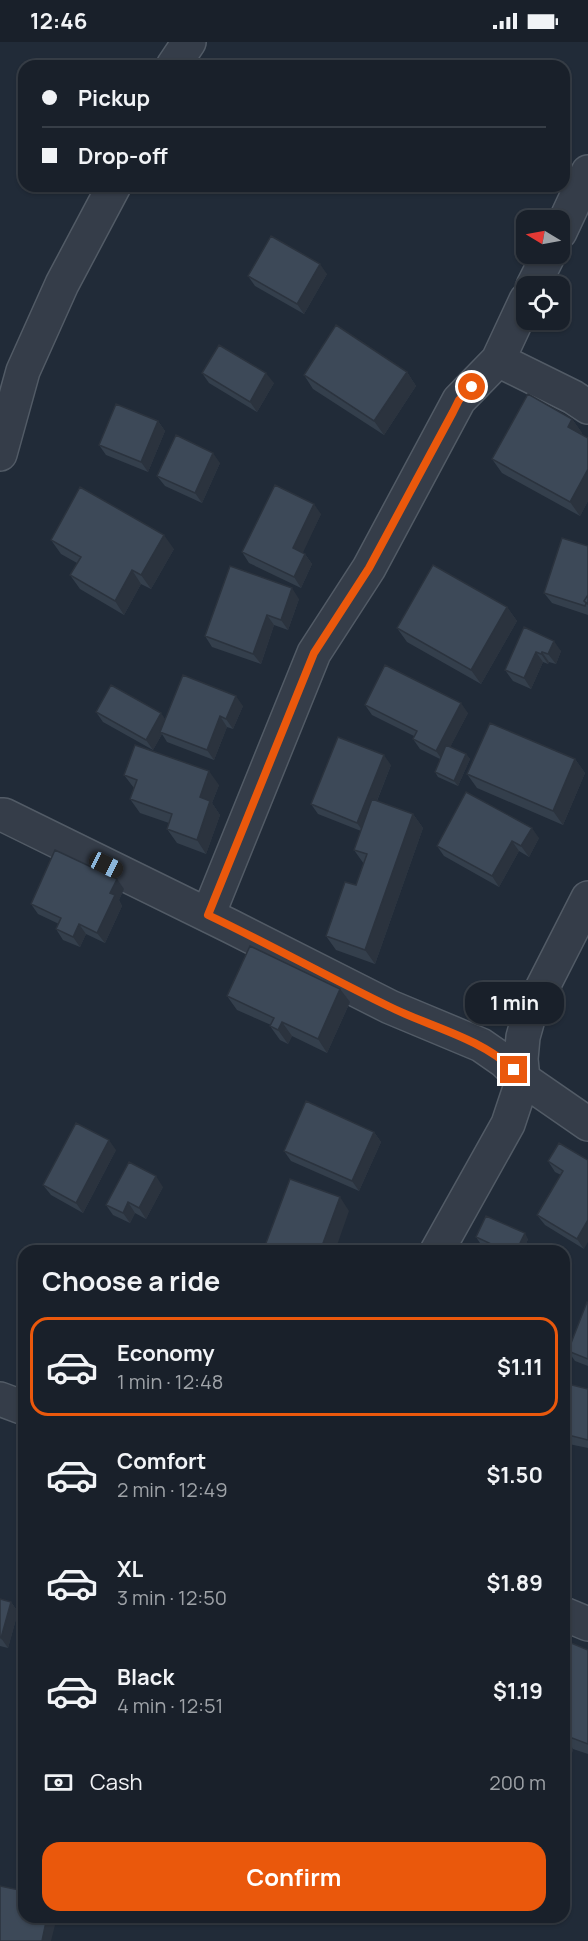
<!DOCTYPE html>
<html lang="en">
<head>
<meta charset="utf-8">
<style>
  body { margin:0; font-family:Manrope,sans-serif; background:#262d36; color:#f1f3f6; height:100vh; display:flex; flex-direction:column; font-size:22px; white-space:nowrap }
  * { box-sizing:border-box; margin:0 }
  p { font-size:20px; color:#9fa3a8 }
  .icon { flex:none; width:33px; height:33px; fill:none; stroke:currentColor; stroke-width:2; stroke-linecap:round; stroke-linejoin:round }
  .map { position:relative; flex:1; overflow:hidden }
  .panel { position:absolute; left:18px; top:1203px; width:552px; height:678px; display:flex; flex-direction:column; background:#19202a; border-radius:18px; box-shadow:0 2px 4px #0004,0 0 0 2px #373e47 }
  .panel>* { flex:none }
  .guide { position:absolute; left:18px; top:18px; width:552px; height:132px; border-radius:18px; box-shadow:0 2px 4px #0004,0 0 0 2px #373e47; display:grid; align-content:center; height:132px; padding:0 24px; background:#19202a }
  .needle { width:39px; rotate:280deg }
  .buttons { position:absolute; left:516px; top:168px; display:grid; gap:12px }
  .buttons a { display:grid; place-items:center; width:54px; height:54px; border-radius:12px; background:#19202a; box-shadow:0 2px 4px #0004,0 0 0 2px #373e47; font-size:30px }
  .end { position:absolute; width:27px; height:27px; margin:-14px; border:8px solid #ea580c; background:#fff; box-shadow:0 0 0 3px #fff }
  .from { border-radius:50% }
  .bubble { position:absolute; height:42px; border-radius:18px; background:#19202a; box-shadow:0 2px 4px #0004,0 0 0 2px #373e47; font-size:20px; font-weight:700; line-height:42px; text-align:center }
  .car { position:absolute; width:18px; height:36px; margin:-18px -9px; border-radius:8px; box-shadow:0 0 4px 2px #0007; background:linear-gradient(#222 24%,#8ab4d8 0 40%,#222 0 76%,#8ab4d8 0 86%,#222 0) }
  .guide b { display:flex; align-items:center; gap:21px; height:57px; font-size:22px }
  .guide b+b { border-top:2px solid #373e47 }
  .guide i { width:15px; height:15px; background:#f1f3f6 }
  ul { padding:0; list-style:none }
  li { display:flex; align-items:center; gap:18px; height:99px; margin:0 12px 9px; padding:0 12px; border:3px solid transparent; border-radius:18px }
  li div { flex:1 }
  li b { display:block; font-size:22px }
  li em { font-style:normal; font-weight:700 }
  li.on { border-color:#ea580c }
  li>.icon { width:54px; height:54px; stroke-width:1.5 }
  h2 { padding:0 24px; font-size:27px; line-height:72px }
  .pay { display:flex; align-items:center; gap:15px; height:66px; padding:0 24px; font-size:22px }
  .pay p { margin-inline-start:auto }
  .primary-button { display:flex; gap:12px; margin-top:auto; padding:12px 24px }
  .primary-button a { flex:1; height:69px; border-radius:18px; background:#ea580c; color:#fff; font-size:24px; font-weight:700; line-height:69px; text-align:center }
  .status { display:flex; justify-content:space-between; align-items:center; height:42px; padding:0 30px; background:#19202a; direction:ltr }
  .status svg { height:16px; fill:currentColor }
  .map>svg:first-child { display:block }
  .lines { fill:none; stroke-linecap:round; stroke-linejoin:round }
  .minor-casing { stroke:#525b66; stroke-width:36 }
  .minor { stroke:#353d49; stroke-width:33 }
  .wall { fill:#343f4c }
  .shaded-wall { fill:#2b333e }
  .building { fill:#3d4958; stroke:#2b333e; stroke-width:1.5 }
  .route { stroke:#ea580c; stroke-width:8 }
</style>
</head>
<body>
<div class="status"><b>12:46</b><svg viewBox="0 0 49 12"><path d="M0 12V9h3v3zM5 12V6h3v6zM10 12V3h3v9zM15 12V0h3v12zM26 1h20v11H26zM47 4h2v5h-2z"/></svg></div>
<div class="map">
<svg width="588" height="1899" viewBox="0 0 588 1899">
  <rect width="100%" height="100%" fill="#212b38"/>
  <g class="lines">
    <defs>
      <path id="minor" d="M173,24L189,0
        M560,190L588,130
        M533,244L549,212
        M498,318L526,258
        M0,412L23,329L62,242L114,144
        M0,773H4L230,884L390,965L481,1003L504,1019L523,1037L588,1082
        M208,873L314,611L369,526L459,358L498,318L573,355L588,365
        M437,1209L508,1082L523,1037L521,1017L523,995L530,970L588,856
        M0,1357L24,1366
        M564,1572L588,1582"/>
    </defs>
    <use href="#minor" class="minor-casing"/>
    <use href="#minor" class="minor"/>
  </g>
  <path class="wall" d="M327,232L304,272L255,244L248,234Z
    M407,330L416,344L384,393L313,347L304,333Z
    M202,331L274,341L257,370L209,341Z
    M572,377L582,391L581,392L588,396V459L580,474L502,431L492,417Z
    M158,379L165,389L148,430L106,413L99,403Z
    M220,421L202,461L165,444L157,434Z
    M321,472L302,511L305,512L312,522L301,546L249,521L242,510Z
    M51,498L174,507L151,547L141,542L124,573L80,547L70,533L77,521L61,512Z
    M588,504V573L552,561L544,551Z
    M299,557L288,588L274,583L261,622L212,605L205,594Z
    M507,565L517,579L481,642L407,600L397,586Z
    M524,585L561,609L556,622L549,620L548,622L543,620L531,647L513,639L505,628Z
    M365,663L468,671L450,705L466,712L470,717L458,744L438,735L435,730L440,717L420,707L413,697L414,694L372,673Z
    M243,664L233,687L227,685L214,718L167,700L162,692L153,708L103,680L96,670L165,677Z
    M575,717L585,731L563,783L477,746L467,732Z
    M391,723L377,759L413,772L423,786L375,922L336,908L326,894L356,843L364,822L354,808L361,789L318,772L311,762Z
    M124,733L219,743L212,761L220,773L206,812L177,801L167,787L169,781L140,771L130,757L134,746Z
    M539,796L529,815L519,809L499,845L444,814L437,804Z
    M117,837L124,847L119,858L122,864L105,901L86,892L80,905L63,898L56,887L59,882L38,872L31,862Z
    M340,947L350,960L327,1011L292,994L288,1002L280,998L270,984L271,983L237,968L227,954Z
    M374,1090L381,1100L359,1149L291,1119L284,1109Z
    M559,1101L584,1207L545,1183L537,1173L561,1133L555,1130L548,1119Z
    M116,1108L83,1171L51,1153L43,1143Z
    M163,1145L146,1177L135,1171L130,1181L113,1173L106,1163Z
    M476,1195L528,1197L523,1209H498L480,1201Z
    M588,1261V1324L575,1319L568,1309Z
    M564,1341L588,1347V1406L564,1401Z
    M0,1557L11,1560L18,1570L8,1606L0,1604Z
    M564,1598L588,1608V1712L573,1707L572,1711L564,1708Z"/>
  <path class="shaded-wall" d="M320,222L327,232L304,272L297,262Z
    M407,330L416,344L384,393L374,379Z
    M266,331L274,341L257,370L250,360Z
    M572,377L582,391L578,399L568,385Z
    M158,379L165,389L148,430L141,420Z
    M213,411L220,421L202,461L195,451Z
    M588,427V459L580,474L570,460Z
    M314,462L321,472L300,517L293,506Z
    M164,493L174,507L151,547L141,533Z
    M305,512L312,522L301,546L294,535Z
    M132,528L141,542L124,573L115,559Z
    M292,546L299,557L288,588L281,578Z
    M507,565L517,579L481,642L471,628Z
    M267,573L274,583L261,622L253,612Z
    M554,599L561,609L556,622L548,612Z
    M536,610L543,620L531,647L524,636Z
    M542,610L549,620L548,622L541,612Z
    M236,654L243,664L233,687L226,677Z
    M461,661L468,671L443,719L436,709Z
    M161,671L168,681L160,690L162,692L153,708L146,698Z
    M220,674L227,685L214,718L207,708Z
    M466,712L470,717L458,744L454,739Z
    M384,713L391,723L364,791L357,781Z
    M575,717L585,731L563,783L553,769Z
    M209,729L219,743L212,761L220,773L206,812L197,798L200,755Z
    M413,772L423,786L375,922L365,908Z
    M532,786L539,796L529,815L521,804Z
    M512,799L519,809L499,845L492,834Z
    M117,837L124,847L119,858L122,864L105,901L97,891L110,851Z
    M79,882L86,892L80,905L73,895Z
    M340,947L350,960L327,1011L318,997Z
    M282,980L292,994L288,1002L278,988Z
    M374,1090L381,1100L359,1149L352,1139Z
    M109,1098L116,1108L83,1171L76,1161Z
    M156,1134L163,1145L146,1177L139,1166Z
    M340,1155L349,1169L335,1209H326L322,1204Z
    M128,1160L135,1171L130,1181L123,1171Z
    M588,1178V1200L584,1207L577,1197Z
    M525,1191L528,1197L523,1209H516Z
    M11,1560L18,1570L8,1606L1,1596Z
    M564,1693L573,1707L572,1711L564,1700Z
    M47,1875H57L51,1899H42Z"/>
  <path class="building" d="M271,194L320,222L297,262L248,234Z
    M336,283L407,330L374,379L304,333Z
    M219,303L266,331L250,360L202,331Z
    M528,352L572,377L568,385L588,396V427L570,460L492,417Z
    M116,362L158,379L141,420L99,403Z
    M176,393L213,411L195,451L157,434Z
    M275,443L314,462L293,506L305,512L294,535L242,510Z
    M80,445L164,493L141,533L132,528L115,559L70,533L81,515L51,498Z
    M562,496L588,504V553L584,559L586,561L585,564L544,551Z
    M433,523L507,565L471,628L397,586Z
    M230,524L292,546L281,578L267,573L253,612L205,594Z
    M588,553V562L584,559Z
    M524,585L554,599L548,612L542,610L541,612L536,610L524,636L505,628Z
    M385,623L461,661L436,709L413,697L417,689L365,663Z
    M183,633L236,654L226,677L220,674L207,708L160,690Z
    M111,643L161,671L146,698L96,670Z
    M490,681L575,717L553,769L467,732Z
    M338,695L384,713L357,781L311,762Z
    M135,703L209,729L200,755L210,759L197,798L167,787L172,772L130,757L137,738L124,733Z
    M446,703L466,712L454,739L435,730Z
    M466,750L532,786L521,804L512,799L492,834L437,804Z
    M372,757L413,772L365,908L326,894L345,840L356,843L367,812L354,808Z
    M55,808L117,837L110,851L115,853L97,891L79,882L73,895L56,887L61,876L31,862Z
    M250,904L340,947L318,997L282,980L278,988L270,984L274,976L227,954Z
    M306,1059L374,1090L352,1139L284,1109Z
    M76,1081L109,1098L76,1161L43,1143Z
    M559,1101L588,1118V1178L577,1197L537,1173L563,1129L548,1119Z
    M129,1120L156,1134L139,1166L128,1160L123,1171L106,1163Z
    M290,1137L340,1155L322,1204L329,1206L328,1209H263Z
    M486,1174L525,1191L516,1209H506L476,1195Z
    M587,1260L588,1261V1317L568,1309Z
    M564,1341L588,1347V1398L564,1392Z
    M0,1557L11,1560L1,1596L0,1595Z
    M564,1598L588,1608V1702L564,1693Z
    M0,1844L24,1849V1875H47L42,1899H0Z"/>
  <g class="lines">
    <path class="route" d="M472,345L459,358L453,370L369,526L314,611L208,873C269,902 328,935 388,964C430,985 479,995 514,1028"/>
  </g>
</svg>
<div class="buttons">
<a><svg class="needle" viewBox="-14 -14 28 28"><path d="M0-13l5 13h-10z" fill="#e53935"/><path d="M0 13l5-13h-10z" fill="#9fa3a8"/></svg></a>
<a><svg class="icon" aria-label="locate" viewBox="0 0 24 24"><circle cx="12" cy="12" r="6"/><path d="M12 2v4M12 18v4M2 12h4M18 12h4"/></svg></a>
</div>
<i class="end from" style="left:472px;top:345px"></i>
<i class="end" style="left:514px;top:1028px"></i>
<div class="bubble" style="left:465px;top:940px;width:99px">1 min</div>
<i class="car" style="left:106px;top:823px;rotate:116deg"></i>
<div class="guide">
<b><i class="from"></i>Pickup</b>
<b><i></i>Drop-off</b>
</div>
<section class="panel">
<h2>Choose a ride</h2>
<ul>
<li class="on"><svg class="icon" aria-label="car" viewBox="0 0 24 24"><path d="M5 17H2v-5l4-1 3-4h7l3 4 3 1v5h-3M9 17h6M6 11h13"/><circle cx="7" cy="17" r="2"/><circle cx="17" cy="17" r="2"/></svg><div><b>Economy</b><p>1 min · 12:48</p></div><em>$1.11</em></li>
<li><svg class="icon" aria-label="car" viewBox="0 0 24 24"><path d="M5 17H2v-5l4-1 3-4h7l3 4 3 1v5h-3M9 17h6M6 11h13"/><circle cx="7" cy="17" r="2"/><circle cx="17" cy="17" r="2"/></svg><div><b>Comfort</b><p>2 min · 12:49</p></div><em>$1.50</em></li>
<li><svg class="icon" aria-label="car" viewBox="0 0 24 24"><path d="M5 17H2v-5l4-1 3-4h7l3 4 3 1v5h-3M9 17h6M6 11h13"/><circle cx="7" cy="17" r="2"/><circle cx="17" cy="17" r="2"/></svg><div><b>XL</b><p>3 min · 12:50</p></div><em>$1.89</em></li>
<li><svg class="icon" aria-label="car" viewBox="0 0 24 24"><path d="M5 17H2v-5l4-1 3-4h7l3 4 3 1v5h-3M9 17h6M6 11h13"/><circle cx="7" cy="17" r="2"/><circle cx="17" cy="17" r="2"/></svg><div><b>Black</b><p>4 min · 12:51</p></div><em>$1.19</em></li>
</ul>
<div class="pay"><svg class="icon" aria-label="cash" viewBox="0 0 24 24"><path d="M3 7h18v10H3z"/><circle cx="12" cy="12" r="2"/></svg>Cash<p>200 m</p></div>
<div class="primary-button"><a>Confirm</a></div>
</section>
</div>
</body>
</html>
